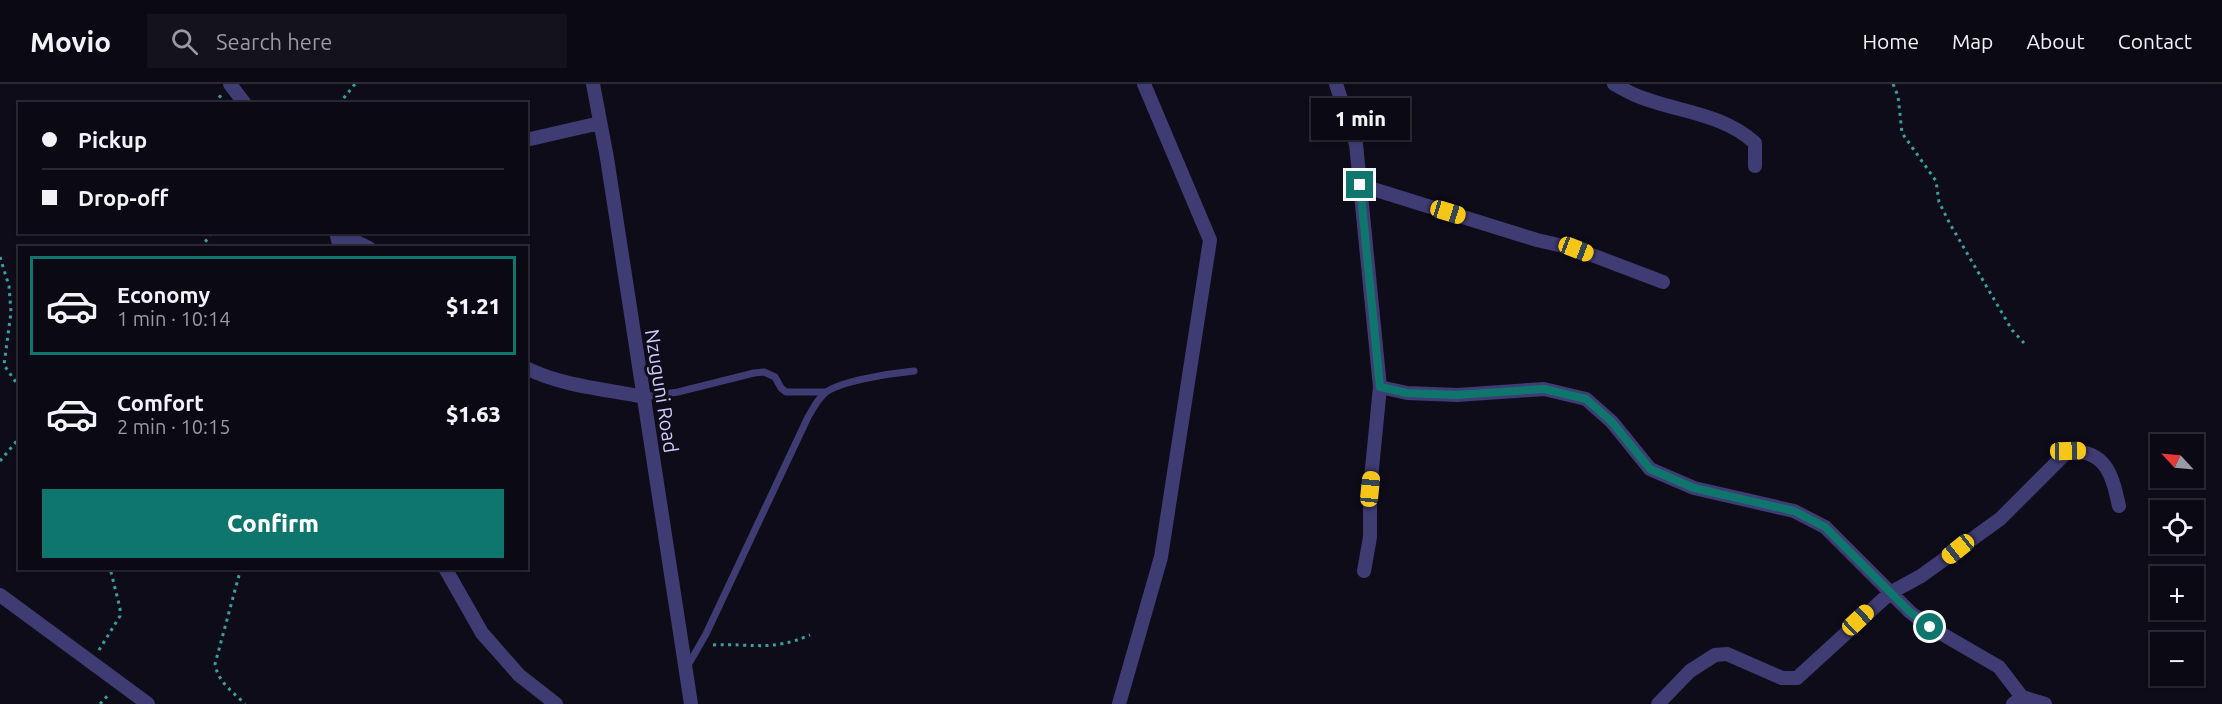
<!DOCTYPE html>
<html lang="en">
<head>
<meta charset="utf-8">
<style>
  body { margin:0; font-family:Ubuntu,sans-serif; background:#14121d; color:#f1f3f6; height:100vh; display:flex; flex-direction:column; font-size:22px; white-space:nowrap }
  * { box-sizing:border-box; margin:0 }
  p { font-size:20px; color:#9a9aa0 }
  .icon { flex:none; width:33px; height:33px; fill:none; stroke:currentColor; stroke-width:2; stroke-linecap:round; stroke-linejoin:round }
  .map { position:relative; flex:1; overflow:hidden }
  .side { position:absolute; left:18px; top:162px; width:510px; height:324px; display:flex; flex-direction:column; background:#0b0914; border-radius:0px; box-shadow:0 2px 4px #0004,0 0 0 2px #2b2a34 }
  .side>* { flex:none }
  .guide { position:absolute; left:18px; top:18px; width:510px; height:132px; border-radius:0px; box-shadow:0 2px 4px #0004,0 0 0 2px #2b2a34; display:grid; align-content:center; height:132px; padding:0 24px; background:#0b0914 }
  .needle { width:39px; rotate:296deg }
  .fabs { position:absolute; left:2150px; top:350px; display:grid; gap:12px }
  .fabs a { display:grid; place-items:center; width:54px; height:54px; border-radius:0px; background:#0b0914; box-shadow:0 2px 4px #0004,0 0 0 2px #2b2a34; font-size:30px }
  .end { position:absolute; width:27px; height:27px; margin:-14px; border:8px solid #0f766e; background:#fff; box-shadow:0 0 0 3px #fff }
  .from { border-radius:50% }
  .bubble { position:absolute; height:42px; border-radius:0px; background:#0b0914; box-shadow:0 2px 4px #0004,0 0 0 2px #2b2a34; font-size:20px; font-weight:800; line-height:42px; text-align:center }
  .car { position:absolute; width:18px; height:36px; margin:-18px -9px; border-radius:8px; box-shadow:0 0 4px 2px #0007; background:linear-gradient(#f5c518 24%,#345 0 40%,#f5c518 0 76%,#345 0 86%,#f5c518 0) }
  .guide b { display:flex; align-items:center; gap:21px; height:57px; font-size:22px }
  .guide b+b { border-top:2px solid #2b2a34 }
  .guide i { width:15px; height:15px; background:#f1f3f6 }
  ul { padding:10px 0 0; list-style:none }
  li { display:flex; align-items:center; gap:18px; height:99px; margin:0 12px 9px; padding:0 12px; border:3px solid transparent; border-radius:0px }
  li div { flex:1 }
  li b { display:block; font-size:22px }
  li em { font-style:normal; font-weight:800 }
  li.on { border-color:#0f766e }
  li>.icon { width:54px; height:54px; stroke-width:1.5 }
  .action { display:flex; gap:12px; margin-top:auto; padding:12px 24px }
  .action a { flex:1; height:69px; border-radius:0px; background:#0f766e; color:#fff; font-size:24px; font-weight:800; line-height:69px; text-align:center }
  header { display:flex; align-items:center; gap:36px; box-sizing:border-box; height:84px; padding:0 30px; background:#0b0914; border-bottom:2px solid #2b2a34 }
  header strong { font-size:28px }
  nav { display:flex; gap:33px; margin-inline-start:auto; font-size:21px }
  .search { width:420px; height:54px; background:#14121d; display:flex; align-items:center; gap:15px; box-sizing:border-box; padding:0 21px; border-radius:0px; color:#9a9aa0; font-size:22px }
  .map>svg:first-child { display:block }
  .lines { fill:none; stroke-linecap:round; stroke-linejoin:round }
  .path { stroke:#38a09c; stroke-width:3; stroke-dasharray:3 4.5; stroke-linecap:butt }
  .service { stroke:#3f3c74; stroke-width:7 }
  .minor { stroke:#3f3c74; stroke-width:14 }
  .route { stroke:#0f766e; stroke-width:8 }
  .labels { text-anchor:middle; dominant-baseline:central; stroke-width:6; stroke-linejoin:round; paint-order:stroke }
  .street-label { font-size:20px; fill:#d1cbfa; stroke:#0f0c1a }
</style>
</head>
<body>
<header>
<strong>Movio</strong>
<div class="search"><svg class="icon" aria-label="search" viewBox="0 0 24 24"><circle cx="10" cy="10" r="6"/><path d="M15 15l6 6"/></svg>Search here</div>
<nav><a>Home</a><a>Map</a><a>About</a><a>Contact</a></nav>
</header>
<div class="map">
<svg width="2222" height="620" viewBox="0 0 2222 620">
  <rect width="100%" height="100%" fill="#0f0c1a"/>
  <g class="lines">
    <path class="path" d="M1893,0L1898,12L1902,49L1936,97L1939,118L1950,140L2012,246L2024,259
      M215,20L221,11
      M339,20L355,0
      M201,164L212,148
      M0,173L9,202L11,228L4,281L20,304
      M0,377L20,353
      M241,484L215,580C218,598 232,607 245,620
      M713,561C752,559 771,568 810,551
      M99,566L120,532V524L110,484
      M100,620L110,609"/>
    <path class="service" d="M644,313L678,308L754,289L764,288L775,293L781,304L786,308H825
      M687,583L706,550L808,333C813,325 817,316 824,310C837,297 894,289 914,287"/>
    <path class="minor" d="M230,0L245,20
      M593,0L607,74L691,620
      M1336,0L1356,60L1380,303L1407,309L1457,311L1544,305L1586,315L1612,338L1650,385L1694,404L1794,427L1825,443L1910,528L1930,543L1999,583L2022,613L2013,620
      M1614,0C1621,4 1628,8 1635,11C1675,28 1721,28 1755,59V82
      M526,56L600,39
      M1360,101L1537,156L1576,165L1663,198
      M336,148L369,164
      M336,148L340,164
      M526,284C562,302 605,305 644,313
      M445,484L482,549L519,591L556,620
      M1364,487L1370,453V405L1380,303
      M0,511L148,620
      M2022,613L2045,620
      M1119,620L1161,473L1210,156L1144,0
      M1658,620L1690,587L1715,571L1727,570L1782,594H1797L1890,509L1921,492L2000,435L2068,367C2106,366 2112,390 2119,422"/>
  </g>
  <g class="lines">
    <path class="route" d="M1360,101L1380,303L1407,309L1456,311L1544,305L1586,315L1612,338L1650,385L1694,404L1794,427L1825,443L1910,528L1930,543"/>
  </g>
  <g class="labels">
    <g class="street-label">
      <text transform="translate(662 307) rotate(81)">Nzuguni Road</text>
    </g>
  </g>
</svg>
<div class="fabs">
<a><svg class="needle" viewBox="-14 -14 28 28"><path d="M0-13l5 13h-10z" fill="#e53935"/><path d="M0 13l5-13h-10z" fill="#9a9aa0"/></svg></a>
<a><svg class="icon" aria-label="locate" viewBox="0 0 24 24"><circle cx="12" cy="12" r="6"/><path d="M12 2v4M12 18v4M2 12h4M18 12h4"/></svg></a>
<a>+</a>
<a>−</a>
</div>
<i class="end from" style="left:1930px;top:543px"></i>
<i class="end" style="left:1360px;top:101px"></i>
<div class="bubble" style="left:1311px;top:14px;width:99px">1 min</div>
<i class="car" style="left:1448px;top:128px;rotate:107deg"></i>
<i class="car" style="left:1576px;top:165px;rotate:111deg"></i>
<i class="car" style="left:2068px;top:367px;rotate:89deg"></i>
<i class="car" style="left:1370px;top:405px;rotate:6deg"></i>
<i class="car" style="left:1958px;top:465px;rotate:231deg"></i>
<i class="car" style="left:1858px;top:536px;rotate:47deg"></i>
<div class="guide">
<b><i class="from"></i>Pickup</b>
<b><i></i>Drop-off</b>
</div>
<section class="side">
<ul>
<li class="on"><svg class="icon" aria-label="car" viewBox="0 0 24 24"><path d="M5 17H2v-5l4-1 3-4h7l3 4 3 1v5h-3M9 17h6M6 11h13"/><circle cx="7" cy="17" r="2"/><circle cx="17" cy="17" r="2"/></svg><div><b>Economy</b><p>1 min · 10:14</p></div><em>$1.21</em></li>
<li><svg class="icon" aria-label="car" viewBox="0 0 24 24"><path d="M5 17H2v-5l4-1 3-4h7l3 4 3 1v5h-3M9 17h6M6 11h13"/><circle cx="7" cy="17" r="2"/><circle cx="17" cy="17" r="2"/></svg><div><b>Comfort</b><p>2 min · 10:15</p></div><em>$1.63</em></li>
</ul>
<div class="action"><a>Confirm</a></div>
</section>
</div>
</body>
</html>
